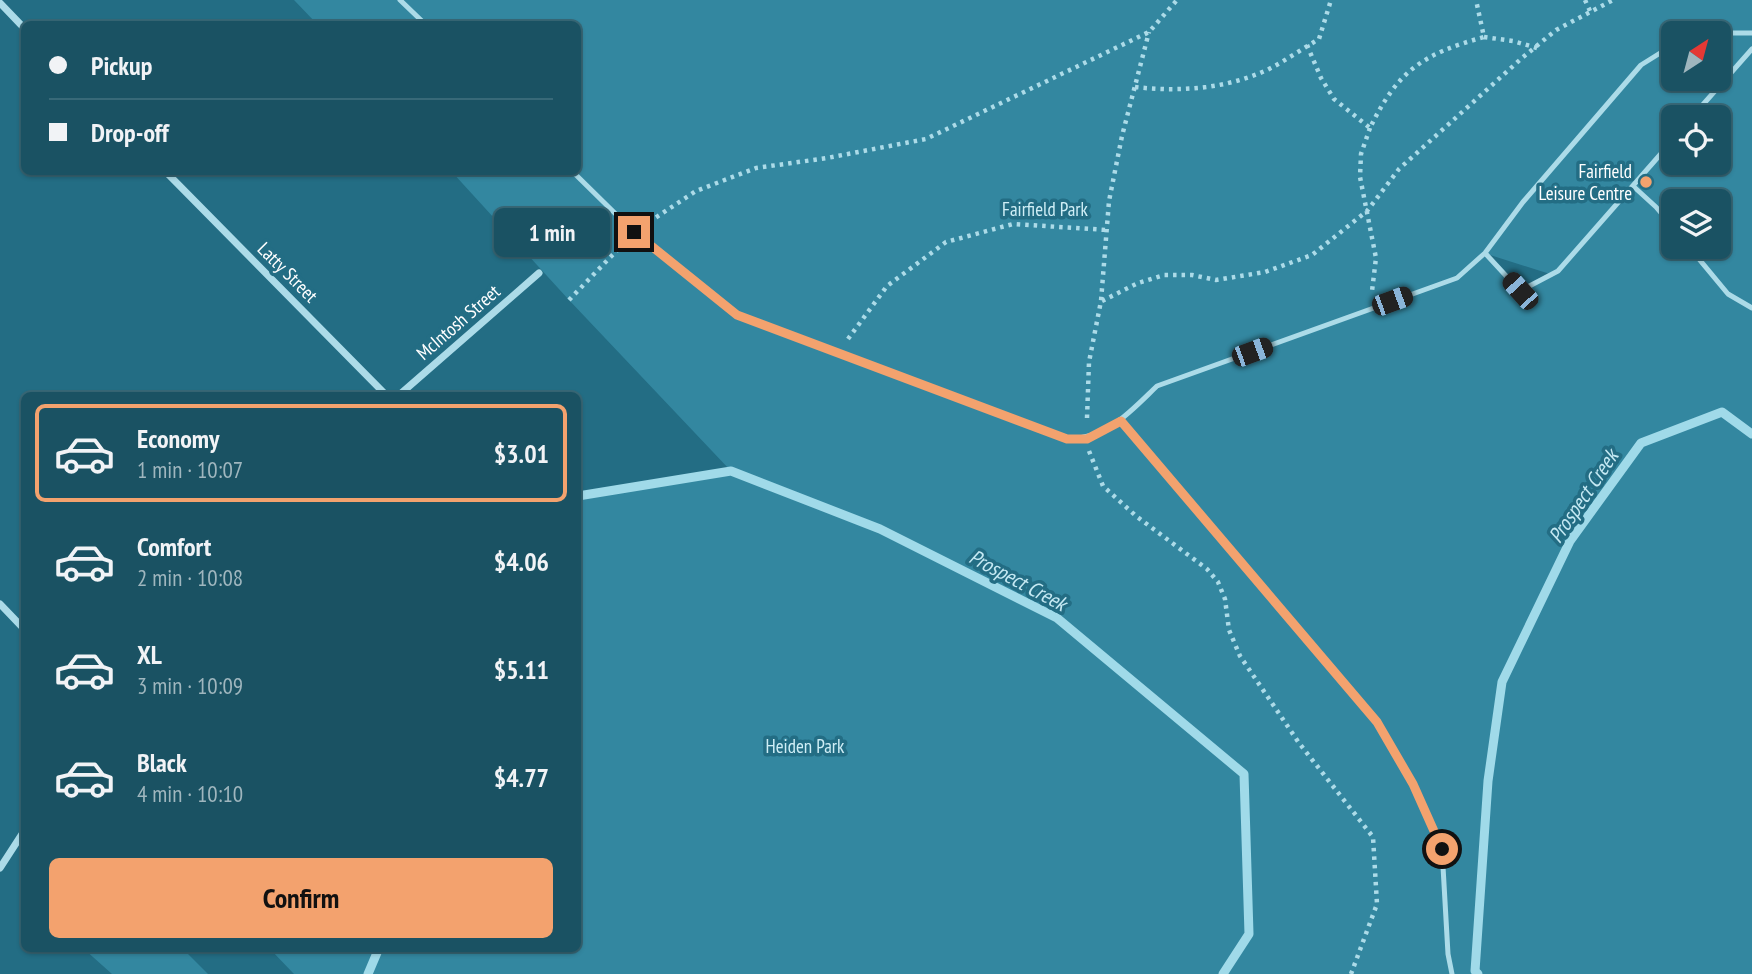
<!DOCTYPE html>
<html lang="en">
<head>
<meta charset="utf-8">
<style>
  body { margin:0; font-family:"PT Sans Narrow",sans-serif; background:#235869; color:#f1f3f6; height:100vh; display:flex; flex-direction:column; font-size:26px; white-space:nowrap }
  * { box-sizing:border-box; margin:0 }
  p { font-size:23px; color:#9fb6be }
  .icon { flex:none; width:38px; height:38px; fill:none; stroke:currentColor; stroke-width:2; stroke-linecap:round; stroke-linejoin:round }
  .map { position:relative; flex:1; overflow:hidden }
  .side { position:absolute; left:21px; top:392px; width:560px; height:560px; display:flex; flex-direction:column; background:#1a5263; border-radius:10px; box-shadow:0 2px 5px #0004,0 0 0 2px #386978 }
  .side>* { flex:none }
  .hud { position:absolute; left:21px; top:21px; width:560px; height:154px; border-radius:10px; box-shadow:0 2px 5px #0004,0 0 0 2px #386978; display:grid; align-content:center; height:154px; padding:0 28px; background:#1a5263 }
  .needle { width:46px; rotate:36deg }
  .controls { position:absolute; left:1661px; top:21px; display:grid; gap:14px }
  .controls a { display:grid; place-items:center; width:70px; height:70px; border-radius:10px; background:#1a5263; box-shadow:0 2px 5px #0004,0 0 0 2px #386978; font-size:35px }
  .end { position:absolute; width:32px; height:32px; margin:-16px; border:9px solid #f3a26e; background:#111; box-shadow:0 0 0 4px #111 }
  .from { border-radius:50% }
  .bubble { position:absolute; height:49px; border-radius:10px; background:#1a5263; box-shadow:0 2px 5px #0004,0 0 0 2px #386978; font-size:23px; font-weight:600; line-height:49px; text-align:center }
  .car { position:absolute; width:21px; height:42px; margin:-21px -10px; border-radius:9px; box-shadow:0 0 5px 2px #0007; background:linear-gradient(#222 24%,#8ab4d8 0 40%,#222 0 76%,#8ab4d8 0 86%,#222 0) }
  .hud b { display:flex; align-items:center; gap:24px; height:66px; font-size:26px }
  .hud b+b { border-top:2px solid #386978 }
  .hud i { width:18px; height:18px; background:#f1f3f6 }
  ul { padding:12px 0 0; list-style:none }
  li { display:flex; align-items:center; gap:21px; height:98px; margin:0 14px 10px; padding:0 14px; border:4px solid transparent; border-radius:10px }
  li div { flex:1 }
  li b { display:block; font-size:26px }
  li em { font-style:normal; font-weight:600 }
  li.selected { border-color:#f3a26e }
  li>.icon { width:63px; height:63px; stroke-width:1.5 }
  .cta { display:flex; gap:14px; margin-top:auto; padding:14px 28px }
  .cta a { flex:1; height:80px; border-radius:10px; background:#f3a26e; color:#111; font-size:28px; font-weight:600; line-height:80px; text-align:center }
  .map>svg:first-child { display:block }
  .green { fill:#3387a0; fill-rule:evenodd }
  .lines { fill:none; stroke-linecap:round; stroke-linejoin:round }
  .stream { stroke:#a0dae9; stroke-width:9 }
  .path { stroke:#acdbe8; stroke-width:4.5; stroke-dasharray:3.5 5; stroke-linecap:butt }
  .service { stroke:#acdbe8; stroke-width:5 }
  .minor { stroke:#acdbe8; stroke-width:7 }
  .route { stroke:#f3a26e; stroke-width:9 }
  .poi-dot { fill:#f3a26e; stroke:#236d84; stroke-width:2.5 }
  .labels { text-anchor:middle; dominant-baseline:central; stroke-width:7; stroke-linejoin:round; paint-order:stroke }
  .poi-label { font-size:19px; fill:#fff; stroke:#236d84; text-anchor:end }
  .park-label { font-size:19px; fill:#cfeef6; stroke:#236d84 }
  .street-label { font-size:19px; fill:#fff; stroke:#236d84 }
  .water-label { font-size:21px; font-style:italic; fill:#c5e9f3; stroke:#236d84 }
</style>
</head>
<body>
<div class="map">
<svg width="1752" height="974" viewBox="0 0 1752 974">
  <rect width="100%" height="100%" fill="#236d84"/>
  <path class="green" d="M294,0H1752V434L1736,423L1752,436V974H294L270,949L578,948V496L730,470L569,300L452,172H578V24H317ZM1673,33H1718V79H1673ZM1673,117H1718V163H1673ZM1673,201H1718V247H1673ZM1487,254L1550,274L1520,290Z
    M84,949H183L208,974H112Z"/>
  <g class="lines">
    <path class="stream" d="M578,496L731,471L880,529L1057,618L1244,774L1249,934L1223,974
      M368,974L379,948
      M1478,974L1475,971L1488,781L1502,682L1570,541L1641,443L1722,412L1752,434"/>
    <path class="path" d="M1585,0L1590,11
      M1484,37L1513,41L1537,48
      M1307,45L1321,78L1334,99L1370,128C1398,70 1423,54 1484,37L1476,0
      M1135,87C1180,92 1225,89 1267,70C1285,61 1302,49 1319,39L1331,0
      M1370,128L1361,154L1360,177L1376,258L1372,291
      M649,222L696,191L756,168L827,158L926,139L1149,32L1177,0
      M569,300L624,243
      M1102,301L1138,283L1164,275H1192L1216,280L1265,272L1312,255L1367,211L1399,169L1522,58L1556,30L1613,0
      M848,339L887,286L946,242L1013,224L1107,230
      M1087,418L1089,362L1101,301L1109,201L1122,136L1149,32
      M1089,451L1103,486L1136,516L1207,569L1218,582L1225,599L1229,630L1240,656L1299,743L1373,837L1377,904L1351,974"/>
    <path class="service" d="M400,0L425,24
      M1709,33H1752
      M1692,117L1752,49
      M573,172L634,232L737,315L1067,439C1107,439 1130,412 1157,386L1457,278L1485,253L1523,202L1641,65L1673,45
      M1633,186L1656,207L1673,227
      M1689,247L1728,294L1752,308
      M1485,253L1520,291L1558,271L1673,140
      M1121,421L1377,722L1413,784L1442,849L1448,954L1452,974"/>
    <path class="minor" d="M0,3L24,28
      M166,172L387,396
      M398,396L539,273
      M0,604L24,629
      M0,868L24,831"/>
  </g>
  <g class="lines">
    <path class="route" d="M634,232L737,315L1067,439H1087L1121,421L1377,722L1413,784L1442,849"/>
  </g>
  <circle class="poi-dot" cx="1646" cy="182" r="7"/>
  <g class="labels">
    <g class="poi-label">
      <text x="1632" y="171">Fairfield<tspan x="1632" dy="22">Leisure Centre</tspan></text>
    </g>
    <g class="park-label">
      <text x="1045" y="209">Fairfield Park</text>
      <text x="805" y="746">Heiden Park</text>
    </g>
    <g class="street-label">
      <text transform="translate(288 272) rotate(45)">Latty Street</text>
      <text transform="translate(458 322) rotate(-41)">McIntosh Street</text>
    </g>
    <g class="water-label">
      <text transform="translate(1583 496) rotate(-56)">Prospect Creek</text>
      <text transform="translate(1018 580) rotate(28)">Prospect Creek</text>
    </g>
  </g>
</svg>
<div class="controls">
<a><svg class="needle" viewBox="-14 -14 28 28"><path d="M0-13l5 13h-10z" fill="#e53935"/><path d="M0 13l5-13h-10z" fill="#9fb6be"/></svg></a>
<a><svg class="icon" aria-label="locate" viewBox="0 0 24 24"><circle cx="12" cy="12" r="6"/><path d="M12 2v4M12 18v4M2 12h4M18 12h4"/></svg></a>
<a><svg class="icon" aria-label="layers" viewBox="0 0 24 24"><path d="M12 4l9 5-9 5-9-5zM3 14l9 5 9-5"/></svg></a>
</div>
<i class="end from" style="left:1442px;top:849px"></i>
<i class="end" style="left:634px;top:232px"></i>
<div class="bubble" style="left:494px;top:208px;width:116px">1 min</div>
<i class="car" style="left:1520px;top:291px;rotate:318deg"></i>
<i class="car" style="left:1392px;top:301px;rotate:70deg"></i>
<i class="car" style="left:1252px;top:352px;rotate:70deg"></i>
<div class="hud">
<b><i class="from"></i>Pickup</b>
<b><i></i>Drop-off</b>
</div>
<section class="side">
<ul>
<li class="selected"><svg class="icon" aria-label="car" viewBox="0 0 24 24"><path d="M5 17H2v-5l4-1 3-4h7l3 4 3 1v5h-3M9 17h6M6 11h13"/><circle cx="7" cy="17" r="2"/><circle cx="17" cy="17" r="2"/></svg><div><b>Economy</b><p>1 min · 10:07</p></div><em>$3.01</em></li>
<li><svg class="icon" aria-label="car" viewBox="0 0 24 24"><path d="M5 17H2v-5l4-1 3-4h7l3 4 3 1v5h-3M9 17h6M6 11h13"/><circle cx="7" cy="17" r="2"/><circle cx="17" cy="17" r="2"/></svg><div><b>Comfort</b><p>2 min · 10:08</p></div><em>$4.06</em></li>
<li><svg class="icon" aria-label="car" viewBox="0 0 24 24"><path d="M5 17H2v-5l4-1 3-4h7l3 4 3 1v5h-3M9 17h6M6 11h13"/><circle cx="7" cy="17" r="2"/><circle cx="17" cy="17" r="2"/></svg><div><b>XL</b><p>3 min · 10:09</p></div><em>$5.11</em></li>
<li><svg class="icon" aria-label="car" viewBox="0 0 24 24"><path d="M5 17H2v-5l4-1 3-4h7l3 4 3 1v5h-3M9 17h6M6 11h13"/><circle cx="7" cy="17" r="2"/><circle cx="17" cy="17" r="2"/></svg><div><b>Black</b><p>4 min · 10:10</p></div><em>$4.77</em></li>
</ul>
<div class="cta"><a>Confirm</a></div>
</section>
</div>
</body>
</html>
